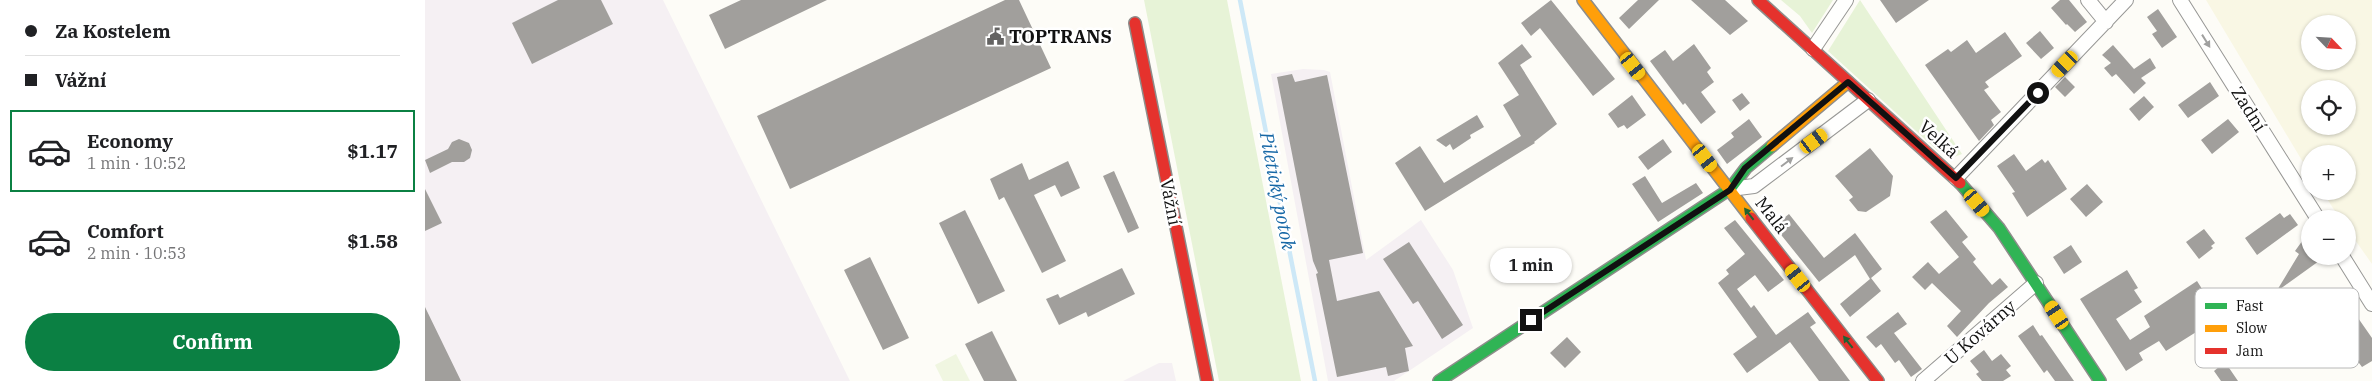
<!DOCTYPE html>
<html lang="en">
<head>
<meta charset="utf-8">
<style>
  body { margin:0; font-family:"IBM Plex Serif",serif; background:#f2f2f2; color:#202124; height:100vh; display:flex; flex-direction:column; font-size:19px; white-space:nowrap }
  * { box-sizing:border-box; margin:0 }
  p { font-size:16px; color:#757577 }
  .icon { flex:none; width:28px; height:28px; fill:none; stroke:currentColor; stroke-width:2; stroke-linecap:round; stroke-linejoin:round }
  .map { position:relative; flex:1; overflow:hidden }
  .details { display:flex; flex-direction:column; background:#fff; width:425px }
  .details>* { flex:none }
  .banner { display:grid; align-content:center; height:110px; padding:0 25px; background:#fff }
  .needle { width:32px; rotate:115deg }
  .controls { position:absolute; left:1876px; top:15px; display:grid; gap:10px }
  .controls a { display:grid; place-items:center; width:55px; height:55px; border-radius:50%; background:#fff; box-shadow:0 1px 4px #0004; font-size:25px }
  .end { position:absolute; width:22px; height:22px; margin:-11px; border:6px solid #111; background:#fff; box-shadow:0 0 0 2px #fff }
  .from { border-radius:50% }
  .bubble { position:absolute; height:35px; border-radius:18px; background:#fff; box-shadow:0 1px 4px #0004; font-size:16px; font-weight:700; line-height:35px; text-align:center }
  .car { position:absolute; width:15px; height:30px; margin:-15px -8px; border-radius:6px; box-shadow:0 0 4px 1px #0007; background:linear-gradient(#f5c518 24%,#345 0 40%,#f5c518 0 76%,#345 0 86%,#f5c518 0) }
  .banner b { display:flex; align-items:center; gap:18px; height:48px; font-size:19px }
  .banner b+b { border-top:1px solid #e0e0e0 }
  .banner i { width:12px; height:12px; background:#202124 }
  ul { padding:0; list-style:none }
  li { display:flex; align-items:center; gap:15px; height:82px; margin:0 10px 8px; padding:0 15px; border:2px solid transparent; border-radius:0px }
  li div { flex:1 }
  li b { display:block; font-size:19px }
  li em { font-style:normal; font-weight:700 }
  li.on { border-color:#0b8043 }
  li>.icon { width:45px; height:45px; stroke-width:1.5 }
  .action { display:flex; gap:10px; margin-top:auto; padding:10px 25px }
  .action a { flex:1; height:58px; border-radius:30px; background:#0b8043; color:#fff; font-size:20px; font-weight:700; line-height:58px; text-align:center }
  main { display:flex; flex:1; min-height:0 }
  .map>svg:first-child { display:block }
  .industrial { fill:#f5f0f3 }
  .farmland { fill:#f9f7e4; fill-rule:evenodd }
  .green { fill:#e7f3d7 }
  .pitch { fill:#f0f6e1 }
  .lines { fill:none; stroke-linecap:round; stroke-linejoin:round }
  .stream { stroke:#cde8f7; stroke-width:4.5 }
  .building { fill:#a19f9c }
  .street-casing { stroke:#979795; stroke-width:16 }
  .fast-casing { stroke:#8e8d8b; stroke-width:14 }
  .slow-casing { stroke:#8e8d8b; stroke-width:14 }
  .jam-casing { stroke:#8e8d8b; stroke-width:14 }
  .street { stroke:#fffffe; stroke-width:14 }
  .fast { stroke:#30b455; stroke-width:11 }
  .slow { stroke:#ff9f0a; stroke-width:11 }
  .jam { stroke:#e5322d; stroke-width:11 }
  .oneway { fill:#a0a09f }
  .oneway2 { fill:#206233 }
  .route { stroke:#111; stroke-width:6 }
  .labels { text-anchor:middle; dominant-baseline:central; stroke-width:5; stroke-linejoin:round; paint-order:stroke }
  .poi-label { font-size:18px; font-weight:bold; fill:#111; stroke:#fff; text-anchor:start }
  .street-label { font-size:18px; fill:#111; stroke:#fff }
  .water-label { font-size:19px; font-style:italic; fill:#1768a6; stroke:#fff }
  .key { fill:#fff; stroke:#b8b8b8; stroke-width:1 }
  .key-label { font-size:14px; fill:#111 }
</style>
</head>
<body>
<main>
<section class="details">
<div class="banner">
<b><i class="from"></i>Za Kostelem</b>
<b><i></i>Vážní</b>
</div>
<ul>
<li class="on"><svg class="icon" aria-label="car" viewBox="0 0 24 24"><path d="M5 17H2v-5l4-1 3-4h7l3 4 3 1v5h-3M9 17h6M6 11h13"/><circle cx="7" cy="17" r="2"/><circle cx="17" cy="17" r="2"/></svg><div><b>Economy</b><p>1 min · 10:52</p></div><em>$1.17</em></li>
<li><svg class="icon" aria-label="car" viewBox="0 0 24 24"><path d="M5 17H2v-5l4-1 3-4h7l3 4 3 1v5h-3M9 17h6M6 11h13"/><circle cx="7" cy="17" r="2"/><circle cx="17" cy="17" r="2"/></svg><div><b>Comfort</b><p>2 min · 10:53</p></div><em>$1.58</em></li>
</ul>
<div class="action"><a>Confirm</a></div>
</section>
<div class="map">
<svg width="1947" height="381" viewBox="0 0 1947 381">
  <rect width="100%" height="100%" fill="#fdfcf7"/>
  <path class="industrial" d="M0,0H238L425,381H0Z
    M878,69L899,70L905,72L941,260L996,220L1028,270L1048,328L969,381H903L846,74Z
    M734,363H747L751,381H698Z"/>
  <path class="farmland" d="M1781,0H1947V264L1923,230L1922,219H1915L1897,191H1922V154H1885V174ZM1885,24H1922V61H1885ZM1885,89H1922V126H1885Z"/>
  <path class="green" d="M719,0H802L876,381H794Z
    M1356,0H1408L1387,33L1375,16Z
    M1435,0L1537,154L1529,157L1513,151L1403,51Z"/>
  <path class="pitch" d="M531,354L545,381H518L510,365Z"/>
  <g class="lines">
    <path class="stream" d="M815,0L890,381"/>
  </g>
  <path class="building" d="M133,0H176L188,24L107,64L87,23Z
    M316,0H402L300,49L284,15Z
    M580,0H594L626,68L365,189L332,116Z
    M1126,0L1190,79L1168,96L1115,28L1106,36L1096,23Z
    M1213,0H1234L1204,29L1194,18Z
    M1266,0H1300L1323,21L1305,35Z
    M1455,0H1504L1471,23Z
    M1635,0H1644L1662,22L1650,32L1642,24L1641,25L1626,8Z
    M1733,9L1752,37L1737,48L1727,34L1732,31L1722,17Z
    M1615,31L1629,48L1616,59L1601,43Z
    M1580,32L1597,56L1560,82L1564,87L1559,90L1576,112L1566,120L1569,125L1554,141L1500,65L1523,49L1526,52L1542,40L1551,53Z
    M1097,44L1107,57L1095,65L1132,124L1109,142L1110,143L1000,211L970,163L995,146L1019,183L1096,136L1078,105L1094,95L1073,63Z
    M1269,44L1286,68L1282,72L1289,82L1276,92L1291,112L1276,124L1260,103L1258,105L1225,61L1240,50L1248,61Z
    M1688,45L1709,69L1725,58L1731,68L1716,78L1721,83L1709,94L1691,74L1687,77L1679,68L1686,63L1677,55Z
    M867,74L870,82L902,75L938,253L904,260L912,301L954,291L988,346L980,348L984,371L963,376L961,367L912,377L891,274L893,273L888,261L852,77Z
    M1640,77L1650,87L1640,97L1630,87Z
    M1785,82L1794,96L1763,118L1753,105Z
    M1317,93L1325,103L1315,111L1307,100Z
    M1207,95L1221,115L1202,129L1199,125L1193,128L1183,114Z
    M1719,96L1729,107L1714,121L1704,109Z
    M1052,115L1059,127L1045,135L1046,138L1028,150L1025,144L1021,147L1011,140Z
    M1324,119L1337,137L1302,164L1292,150L1309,137L1306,133Z
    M1803,119L1814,132L1787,154L1776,140Z
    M34,139L44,143L47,150L45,158L39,162H27L5,173L0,160L23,149L27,142Z
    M1238,139L1247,152L1223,170L1213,157Z
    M1445,148L1468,176L1465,196L1441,212L1433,211L1424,200L1428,197L1410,176Z
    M1589,154L1601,171L1617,159L1620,163L1623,160L1642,189L1602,217L1587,193L1590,192L1572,166Z
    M643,161L655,188L636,197L630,185L609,195L641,261L617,273L579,197L574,200L565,179L597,163L604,180Z
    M689,171L714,228L703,233L678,176Z
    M1220,176L1237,203L1271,183L1278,193L1233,222L1207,184Z
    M1662,184L1678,202L1661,217L1645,199Z
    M0,189L17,223L0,231Z
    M540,210L580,291L553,304L514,223Z
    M1521,210L1543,237L1537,242L1551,259L1548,262L1567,285L1575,278L1583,287L1564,303L1532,337L1522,326L1536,311L1507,283L1500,290L1487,277L1503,262L1514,274L1534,257L1505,222Z
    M1855,213L1859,218L1865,214L1873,225L1832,255L1820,238Z
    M1364,214L1399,258L1430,233L1457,269L1446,278L1456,291L1425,317L1415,304L1445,279L1430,255L1394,282L1349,226Z
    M1310,220L1359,280L1343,292L1330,275L1312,289L1326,308L1329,305L1351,335L1383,312L1391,323L1385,327L1425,381H1394L1365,342L1322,373L1308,354L1332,337L1293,283L1304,274L1301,270L1320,254L1299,228Z
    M1779,229L1790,243L1786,246L1788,248L1774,259L1761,242Z
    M1885,230V256H1901L1851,292L1874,254L1870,251Z
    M984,242L1038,325L1017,339L993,301L988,304L958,259Z
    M1646,245L1657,262L1639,274L1628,257Z
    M445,257L484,338L458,350L419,270Z
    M697,268L710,294L663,317L661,312L634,325L621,299L633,294L635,298Z
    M1702,270L1713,288L1709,290L1717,302L1691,319L1705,340L1725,327L1719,316L1772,281L1795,317L1741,351L1734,341L1714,353L1718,360L1701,371L1655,299Z
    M1924,305L1947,338V361L1937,367L1902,320Z
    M0,307L36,381H0Z
    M1473,312L1482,324L1469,333L1497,369L1486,377L1474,360L1470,363L1456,344L1451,348L1441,337Z
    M1608,325L1615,336L1617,335L1649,381H1630L1622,370L1619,373L1593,336Z
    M567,331L592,381H559L540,344Z
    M1142,337L1156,352L1140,368L1125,353Z
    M1559,350L1567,361L1576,354L1586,366L1581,370L1586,376L1578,381H1557L1551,374L1554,372L1545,361Z
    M1800,362L1813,381H1796L1789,371Z"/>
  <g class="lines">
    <defs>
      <path id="street" d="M1663,0L1681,22
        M1755,0L1893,219
        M1388,49L1421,0
        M1531,178L1701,0
        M1305,189L1329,186L1443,100
        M1917,256L1947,304
        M1498,381L1611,283"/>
      <path id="fast" d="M1535,183L1574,228L1675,381
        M1014,381L1305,189L1321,168L1347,146"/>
      <path id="slow" d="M1158,0L1326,218
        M1347,146L1423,82"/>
      <path id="jam" d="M1333,0L1535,183
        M710,23L782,381
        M1326,218L1453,381"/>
    </defs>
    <use href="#street" class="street-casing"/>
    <use href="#fast" class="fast-casing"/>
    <use href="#slow" class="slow-casing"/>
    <use href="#jam" class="jam-casing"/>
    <use href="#street" class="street"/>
    <use href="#fast" class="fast"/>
    <use href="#slow" class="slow"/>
    <use href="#jam" class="jam"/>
  </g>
  <defs><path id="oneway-solid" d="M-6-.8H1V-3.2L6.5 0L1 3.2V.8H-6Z" transform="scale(1.25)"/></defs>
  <g class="oneway">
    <use href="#oneway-solid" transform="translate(1781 41) rotate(58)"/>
    <use href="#oneway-solid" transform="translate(1362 162) rotate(-37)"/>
  </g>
  <g class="oneway2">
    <use href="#oneway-solid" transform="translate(1324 214) rotate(-128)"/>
    <use href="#oneway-solid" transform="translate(1423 342) rotate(-128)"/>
  </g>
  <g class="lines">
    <path class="route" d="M1106,320L1305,190L1320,168L1423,82L1531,178L1613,93"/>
  </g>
  <defs>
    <symbol id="civic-bare" viewBox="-9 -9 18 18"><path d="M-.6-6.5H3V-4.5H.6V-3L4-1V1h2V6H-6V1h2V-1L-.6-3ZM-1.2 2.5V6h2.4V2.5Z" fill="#646362" stroke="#fff" stroke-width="2.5" paint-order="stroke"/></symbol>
  </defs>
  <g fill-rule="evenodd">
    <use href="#civic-bare" x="558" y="24" width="25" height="25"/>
  </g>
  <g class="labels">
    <g class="poi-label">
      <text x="584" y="36">TOPTRANS</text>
    </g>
    <g class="street-label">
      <text transform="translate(1824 109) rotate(58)">Zadní</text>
      <text transform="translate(1514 139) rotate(42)">Velká</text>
      <text transform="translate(746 202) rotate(79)">Vážní</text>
      <text transform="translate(1347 215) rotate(52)">Malá</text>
      <text transform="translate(1555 332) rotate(-41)">U Kovárny</text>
    </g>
    <g class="water-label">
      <text transform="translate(853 191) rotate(79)">Piletický potok</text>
    </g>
  </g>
  <rect x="1770" y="288" width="164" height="80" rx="8" class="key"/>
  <rect x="1780" y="303" width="22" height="6" fill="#30b455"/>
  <rect x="1780" y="325" width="22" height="7" fill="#ff9f0a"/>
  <rect x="1780" y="348" width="22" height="6" fill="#e5322d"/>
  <g class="key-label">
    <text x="1811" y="311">Fast</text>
    <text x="1811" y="333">Slow</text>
    <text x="1811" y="356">Jam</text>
  </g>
</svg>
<div class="controls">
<a><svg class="needle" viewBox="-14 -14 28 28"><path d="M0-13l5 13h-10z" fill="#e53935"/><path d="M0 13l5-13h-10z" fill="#757577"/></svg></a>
<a><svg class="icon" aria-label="locate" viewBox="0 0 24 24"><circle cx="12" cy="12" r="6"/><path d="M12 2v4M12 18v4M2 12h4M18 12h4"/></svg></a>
<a>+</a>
<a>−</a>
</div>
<i class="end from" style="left:1613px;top:93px"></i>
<i class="end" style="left:1106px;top:320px"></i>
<div class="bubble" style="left:1065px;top:248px;width:82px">1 min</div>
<i class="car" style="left:1640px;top:64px;rotate:224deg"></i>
<i class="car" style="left:1208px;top:66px;rotate:142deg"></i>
<i class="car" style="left:1389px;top:141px;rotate:54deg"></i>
<i class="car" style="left:1280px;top:158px;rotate:143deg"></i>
<i class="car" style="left:1552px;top:203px;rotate:140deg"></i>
<i class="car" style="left:1373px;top:278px;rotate:322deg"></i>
<i class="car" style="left:1632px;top:315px;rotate:327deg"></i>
</div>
</main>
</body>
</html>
